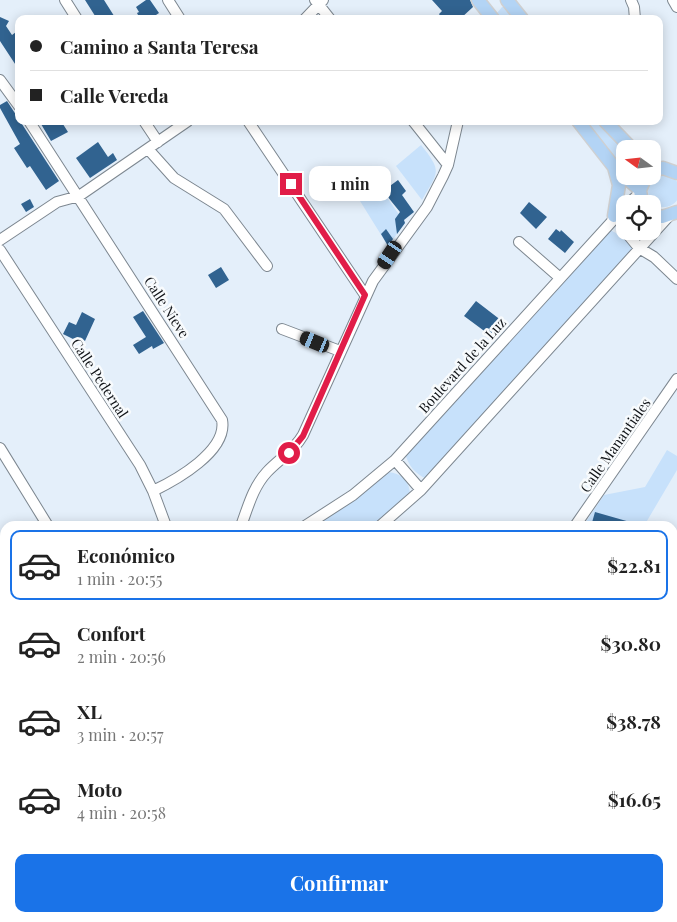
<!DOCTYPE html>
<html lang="es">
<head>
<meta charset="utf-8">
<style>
  body { margin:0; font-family:"Playfair Display",serif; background:#f2f2f2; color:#222; height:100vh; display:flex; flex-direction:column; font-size:19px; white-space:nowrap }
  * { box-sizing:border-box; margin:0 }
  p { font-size:16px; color:#767676 }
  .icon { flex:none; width:28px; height:28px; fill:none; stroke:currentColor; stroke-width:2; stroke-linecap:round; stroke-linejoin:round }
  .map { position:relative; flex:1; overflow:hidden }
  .side { position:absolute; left:0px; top:521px; width:678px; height:401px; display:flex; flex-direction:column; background:#fff; border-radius:15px 15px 0 0; box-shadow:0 2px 12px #0003 }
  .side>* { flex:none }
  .guide { position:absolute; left:15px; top:15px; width:648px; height:110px; border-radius:10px; box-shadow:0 2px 12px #0003; display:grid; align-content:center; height:110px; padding:0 15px; background:#fff }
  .needle { width:32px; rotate:285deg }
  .fabs { position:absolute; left:616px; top:140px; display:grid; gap:10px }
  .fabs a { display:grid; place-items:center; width:45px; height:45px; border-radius:10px; background:#fff; box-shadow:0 2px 12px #0003; font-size:25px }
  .end { position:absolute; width:22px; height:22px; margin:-11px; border:6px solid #e11d48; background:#fff; box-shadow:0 0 0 2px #fff }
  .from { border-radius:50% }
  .bubble { position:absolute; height:35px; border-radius:10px; background:#fff; box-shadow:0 2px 12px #0003; font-size:16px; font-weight:700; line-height:35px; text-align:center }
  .car { position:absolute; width:15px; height:30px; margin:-15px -8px; border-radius:6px; box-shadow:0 0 4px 1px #0007; background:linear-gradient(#222 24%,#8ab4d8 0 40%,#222 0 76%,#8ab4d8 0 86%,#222 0) }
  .guide b { display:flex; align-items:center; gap:18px; height:48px; font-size:19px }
  .guide b+b { border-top:1px solid #e0e0e0 }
  .guide i { width:12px; height:12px; background:#222 }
  ul { padding:9px 0 0; list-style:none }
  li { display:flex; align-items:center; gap:15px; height:70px; margin:0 10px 8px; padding:0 5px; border:2px solid transparent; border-radius:10px }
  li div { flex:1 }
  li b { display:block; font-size:19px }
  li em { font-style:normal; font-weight:700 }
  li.on { border-color:#1a73e8 }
  li>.icon { width:45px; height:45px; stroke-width:1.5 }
  .cta { display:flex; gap:10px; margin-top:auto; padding:10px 15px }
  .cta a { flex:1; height:58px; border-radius:10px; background:#1a73e8; color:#fff; font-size:20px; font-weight:700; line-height:58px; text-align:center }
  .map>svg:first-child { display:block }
  .green { fill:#c7e1fb }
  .building { fill:#316390 }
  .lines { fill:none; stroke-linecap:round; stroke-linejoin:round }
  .minor-casing { stroke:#7d8790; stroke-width:12 }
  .major-casing { stroke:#cfd0d1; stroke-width:15 }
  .highway-casing { stroke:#cfd0d1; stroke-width:18 }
  .path { stroke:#939ba4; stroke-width:1; stroke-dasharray:5 2.5; stroke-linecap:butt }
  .minor { stroke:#fff; stroke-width:10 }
  .major { stroke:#b3d4f5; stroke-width:12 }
  .highway { stroke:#80b8ee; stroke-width:15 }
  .path-bridge { stroke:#939ba4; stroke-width:1; stroke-dasharray:5 2.5; stroke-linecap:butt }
  .route { stroke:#e11d48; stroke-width:6 }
  .labels { text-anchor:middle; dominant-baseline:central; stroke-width:5; stroke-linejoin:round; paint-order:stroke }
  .street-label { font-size:14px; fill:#101317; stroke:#f8fbfd }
</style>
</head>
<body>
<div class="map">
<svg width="677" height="922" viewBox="0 0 677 922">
  <rect width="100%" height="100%" fill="#e4effa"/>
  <path class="green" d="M502,7H507L516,19H500L497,13Z
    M583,121H600L625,149V173Z
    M421,145C443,172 438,172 422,200L396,166Z
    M648 191a16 16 0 1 1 32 0a16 16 0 1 1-32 0Z
    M376,182L405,223L388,246L360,201L373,192L369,187Z
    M610,230L624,237L633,250L427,479C415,474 408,465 405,453Z
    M667,450L677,456V470L644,526H583L604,495L645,487Z
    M388,472C402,473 410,482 410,495L375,526H313Z
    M5,619V646L0,647V620Z
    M177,918H313V922H176Z"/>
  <path class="building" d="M85,0H104L116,19H97Z
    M146,0H150L159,13L156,15L158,19H140L137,13L139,12L136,7Z
    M432,0H470L473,7L460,19H442L439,14L442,11Z
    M0,17L9,21L6,26L12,35L16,32L19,35V70L0,41Z
    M7,101L59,181L46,190L30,166L27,168L14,148L20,144L0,108V105Z
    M45,121H61L68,132L51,141L41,124Z
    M98,142L108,157L113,153L117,160L90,178L76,158Z
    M398,180L406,191L402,195L414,212L404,220L405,223L397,234L395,219L400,212L383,191Z
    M30,199L34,207L26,212L21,204Z
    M529,202L547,217L536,229L520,213Z
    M386,229L393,239L388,246L381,234Z
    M556,229L560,232L561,230L574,242L565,253L548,239Z
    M221,267L229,280L216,288L208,275Z
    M476,301L502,321L491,336L464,316Z
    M143,311L164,343L153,349L152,346L139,354L133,345L146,337L133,317Z
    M82,312L95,319L85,341L77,337L75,340L63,334L69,322L76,325Z
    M595,512L637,524V526H591Z"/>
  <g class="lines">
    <defs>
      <path id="minor" d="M65,0L77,19
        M168,0L180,19
        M315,0L330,19
        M631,0L634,7L635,19
        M673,0L677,7
        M305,19L323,0
        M0,80L19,106
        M29,121L222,420C228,451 176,480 153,491
        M144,121L158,142
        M248,121L365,295
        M413,121L448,165
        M148,149L174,178L224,209L267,266
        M628,204L640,193
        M625,231L639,248L654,257L677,279
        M0,240L57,202L79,196L188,121
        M519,242L559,277
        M0,250L140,465L153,491L166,526
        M282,329L340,351
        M0,448L48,526
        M395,460L421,490
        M241,526C248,507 253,487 267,472C279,459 294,451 303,435L373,281L427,207L443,176L448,165L458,121
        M305,526L353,495L395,460L625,207
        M380,526L421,490L669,216
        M575,526L677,379
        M0,614L5,612
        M0,652L5,651
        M672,731L677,732
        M672,784L677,786
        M672,873L677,877
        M672,897L674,895L677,896
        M40,922L41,918
        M114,922V918
        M156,922L157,918
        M166,922V918
        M617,922L619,918
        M637,922L640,918
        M657,922L660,918
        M675,922L677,920"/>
      <path id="major" d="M478,0L493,19
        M507,0L522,19
        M578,121L614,167L640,190
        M605,121L632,149
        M614,167L619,185L614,216
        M652,171L663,168L677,173
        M642,204L640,190L646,176
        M652,214L662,217L677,212
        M672,601L677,592
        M672,714L677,704
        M513,922L516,918"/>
      <path id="highway" d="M672,628L677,618
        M672,646L677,636
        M672,668L677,659
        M672,695L677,685
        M523,922L525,918
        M541,922L543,918
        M571,922L573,918"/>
    </defs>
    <use href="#minor" class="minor-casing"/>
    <use href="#major" class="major-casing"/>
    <use href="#highway" class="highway-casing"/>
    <path class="path" d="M315,921L316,918
      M319,922L320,918"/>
    <use href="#minor" class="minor"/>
    <use href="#major" class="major"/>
    <use href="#highway" class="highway"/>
    <path class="path-bridge" d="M672,625L677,627"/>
  </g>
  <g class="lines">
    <path class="route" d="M289,453L303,436L365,295L291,184"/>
  </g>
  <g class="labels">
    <g class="street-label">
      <text transform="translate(167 307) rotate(57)">Calle Nieve</text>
      <text transform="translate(462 365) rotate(-48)">Boulevard de la Luz</text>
      <text transform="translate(100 378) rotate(57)">Calle Pedernal</text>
      <text transform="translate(615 445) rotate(-55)">Calle Manantiales</text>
    </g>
  </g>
</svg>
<div class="fabs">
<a><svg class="needle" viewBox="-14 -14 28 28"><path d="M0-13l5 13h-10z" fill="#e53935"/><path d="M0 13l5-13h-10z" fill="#767676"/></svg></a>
<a><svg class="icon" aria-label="locate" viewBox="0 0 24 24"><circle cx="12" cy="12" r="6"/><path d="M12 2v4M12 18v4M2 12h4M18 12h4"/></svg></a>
</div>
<i class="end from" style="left:289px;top:453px"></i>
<i class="end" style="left:291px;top:184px"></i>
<div class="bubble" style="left:309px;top:166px;width:82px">1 min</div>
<i class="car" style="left:390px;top:255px;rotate:214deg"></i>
<i class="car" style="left:315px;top:342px;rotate:292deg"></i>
<div class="guide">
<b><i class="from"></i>Camino a Santa Teresa</b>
<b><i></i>Calle Vereda</b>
</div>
<section class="side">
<ul>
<li class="on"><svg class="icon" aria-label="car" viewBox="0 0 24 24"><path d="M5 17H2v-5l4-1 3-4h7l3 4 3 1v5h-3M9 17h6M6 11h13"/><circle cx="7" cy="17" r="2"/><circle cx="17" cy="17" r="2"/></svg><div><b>Económico</b><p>1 min · 20:55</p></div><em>$22.81</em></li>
<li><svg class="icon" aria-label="car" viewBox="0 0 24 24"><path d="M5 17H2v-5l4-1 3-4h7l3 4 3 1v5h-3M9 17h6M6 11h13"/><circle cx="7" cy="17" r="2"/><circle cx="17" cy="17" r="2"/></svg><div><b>Confort</b><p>2 min · 20:56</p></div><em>$30.80</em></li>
<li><svg class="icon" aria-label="car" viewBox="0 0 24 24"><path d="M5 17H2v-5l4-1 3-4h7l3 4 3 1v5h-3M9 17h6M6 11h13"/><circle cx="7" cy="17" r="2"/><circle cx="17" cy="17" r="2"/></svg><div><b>XL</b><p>3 min · 20:57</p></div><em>$38.78</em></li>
<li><svg class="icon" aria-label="car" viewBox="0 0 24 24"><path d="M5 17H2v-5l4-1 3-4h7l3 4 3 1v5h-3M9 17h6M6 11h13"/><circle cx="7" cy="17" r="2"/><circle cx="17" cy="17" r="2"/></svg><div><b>Moto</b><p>4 min · 20:58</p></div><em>$16.65</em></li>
</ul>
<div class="cta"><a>Confirmar</a></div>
</section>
</div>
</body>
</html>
